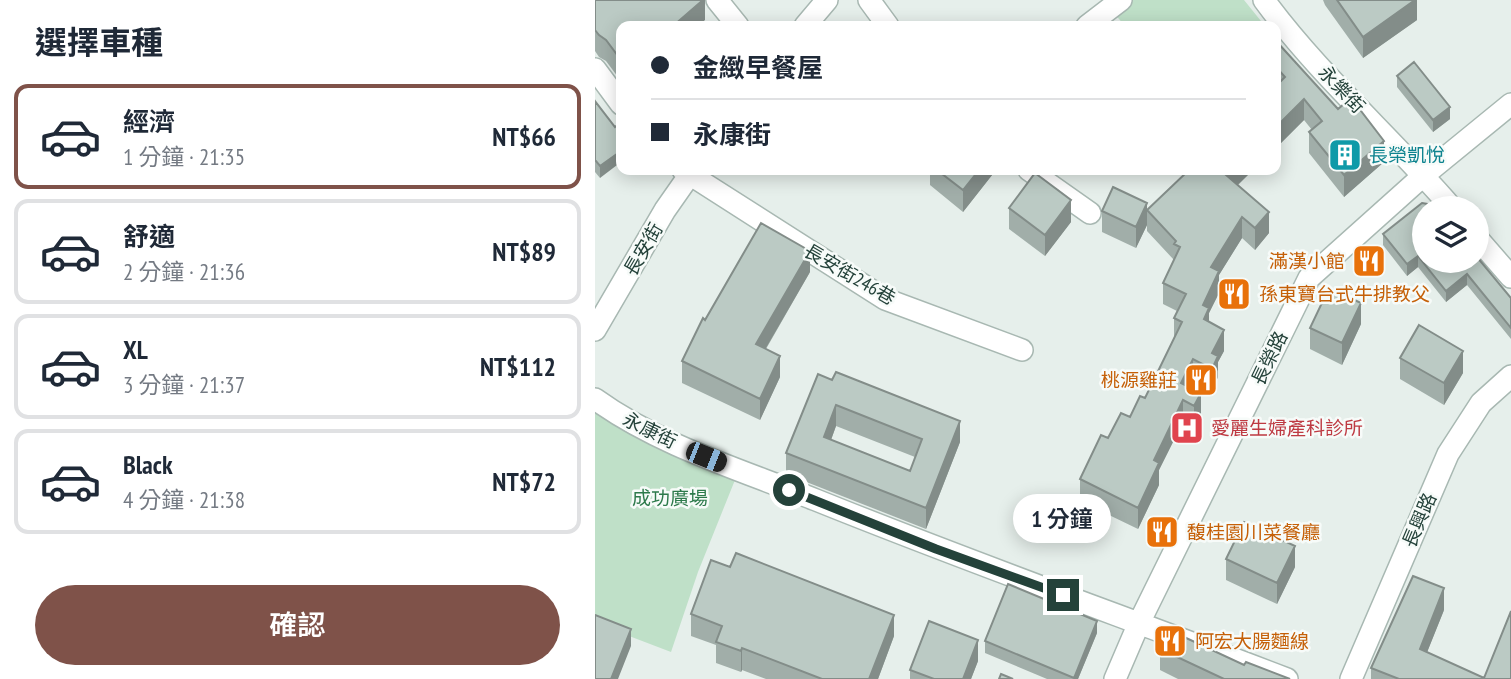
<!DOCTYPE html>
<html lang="zh-TW">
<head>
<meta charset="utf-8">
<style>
  body { margin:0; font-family:"PT Sans Narrow","Noto Sans TC",sans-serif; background:#f2f2f3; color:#1f2937; height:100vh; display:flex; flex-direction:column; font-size:26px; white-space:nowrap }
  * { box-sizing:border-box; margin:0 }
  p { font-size:23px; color:#747a83 }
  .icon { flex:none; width:38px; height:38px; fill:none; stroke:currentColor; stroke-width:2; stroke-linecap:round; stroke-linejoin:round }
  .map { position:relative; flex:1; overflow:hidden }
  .details { display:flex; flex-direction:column; background:#fff; width:595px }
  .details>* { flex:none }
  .guide { position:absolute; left:21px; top:21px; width:665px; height:154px; border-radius:14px; box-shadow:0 4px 18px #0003; display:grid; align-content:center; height:154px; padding:0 35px; background:#fff }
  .fabs { position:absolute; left:817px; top:196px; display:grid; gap:14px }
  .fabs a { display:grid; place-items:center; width:77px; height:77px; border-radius:50%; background:#fff; box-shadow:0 4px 18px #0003; font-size:35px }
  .end { position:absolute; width:32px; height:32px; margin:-16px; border:9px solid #24423a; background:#fff; box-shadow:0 0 0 4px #fff }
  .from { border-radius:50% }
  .bubble { position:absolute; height:49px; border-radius:24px; background:#fff; box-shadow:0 4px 18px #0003; font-size:23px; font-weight:600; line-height:49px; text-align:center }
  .car { position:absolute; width:21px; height:42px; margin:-21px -10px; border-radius:9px; box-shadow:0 0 5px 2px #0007; background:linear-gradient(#222 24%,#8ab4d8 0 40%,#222 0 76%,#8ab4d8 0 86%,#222 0) }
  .guide b { display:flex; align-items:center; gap:24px; height:66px; font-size:26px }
  .guide b+b { border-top:2px solid #e0e1e3 }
  .guide i { width:18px; height:18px; background:#1f2937 }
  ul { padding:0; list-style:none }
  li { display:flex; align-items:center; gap:21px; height:105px; margin:0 14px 10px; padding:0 21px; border:4px solid #e0e1e3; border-radius:14px }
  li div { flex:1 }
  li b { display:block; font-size:26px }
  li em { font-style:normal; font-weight:600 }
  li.selected { border-color:#7f5249 }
  li>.icon { width:63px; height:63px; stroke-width:1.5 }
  h2 { padding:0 35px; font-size:32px; line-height:84px }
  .primary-button { display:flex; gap:14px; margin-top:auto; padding:14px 35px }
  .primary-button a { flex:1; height:80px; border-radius:42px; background:#7f5249; color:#fff; font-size:28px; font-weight:600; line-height:80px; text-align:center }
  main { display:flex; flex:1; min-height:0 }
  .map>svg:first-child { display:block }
  .green { fill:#bfe0c8 }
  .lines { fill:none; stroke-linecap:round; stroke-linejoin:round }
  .minor-casing { stroke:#a8b8b2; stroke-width:24 }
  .minor { stroke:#fff; stroke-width:21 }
  .wall { fill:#a1aea9; fill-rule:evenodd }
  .shaded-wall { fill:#838d89 }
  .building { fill:#bbcac4; stroke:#838d89; stroke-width:2; fill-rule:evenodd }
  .route { stroke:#24423a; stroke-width:9 }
  .labels { text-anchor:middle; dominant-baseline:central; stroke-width:5; stroke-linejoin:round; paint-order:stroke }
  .street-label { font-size:19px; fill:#24423a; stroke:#f7fbf9 }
  .culture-label { font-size:19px; fill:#0d838f; stroke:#f7fbf9; text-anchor:start }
  .food-label { font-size:19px; fill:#c56008; stroke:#f7fbf9; text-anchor:start }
  .health-label { font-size:19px; fill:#be3a42; stroke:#f7fbf9; text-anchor:start }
  .park-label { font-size:19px; fill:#2d7a4b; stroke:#f7fbf9 }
</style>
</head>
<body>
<main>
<section class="details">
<h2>選擇車種</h2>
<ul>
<li class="selected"><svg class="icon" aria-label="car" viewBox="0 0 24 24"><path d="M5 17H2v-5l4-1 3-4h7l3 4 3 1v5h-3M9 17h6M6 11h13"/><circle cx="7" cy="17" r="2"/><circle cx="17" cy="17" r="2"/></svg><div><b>經濟</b><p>1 分鐘 · 21:35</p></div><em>NT$66</em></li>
<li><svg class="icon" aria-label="car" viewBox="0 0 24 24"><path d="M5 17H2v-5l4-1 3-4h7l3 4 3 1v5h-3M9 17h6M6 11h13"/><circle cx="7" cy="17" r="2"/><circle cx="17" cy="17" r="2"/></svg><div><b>舒適</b><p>2 分鐘 · 21:36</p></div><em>NT$89</em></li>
<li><svg class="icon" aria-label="car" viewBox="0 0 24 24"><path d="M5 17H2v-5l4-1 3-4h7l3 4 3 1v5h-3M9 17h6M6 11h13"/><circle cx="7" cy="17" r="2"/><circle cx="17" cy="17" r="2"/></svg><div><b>XL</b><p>3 分鐘 · 21:37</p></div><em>NT$112</em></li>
<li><svg class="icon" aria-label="car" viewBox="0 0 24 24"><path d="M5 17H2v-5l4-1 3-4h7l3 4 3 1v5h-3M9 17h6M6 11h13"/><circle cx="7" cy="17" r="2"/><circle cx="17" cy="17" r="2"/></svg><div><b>Black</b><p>4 分鐘 · 21:38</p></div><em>NT$72</em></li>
</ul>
<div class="primary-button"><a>確認</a></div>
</section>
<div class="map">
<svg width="916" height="679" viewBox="0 0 916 679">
  <rect width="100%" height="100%" fill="#e6efeb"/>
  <path class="green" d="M536,0H649L670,26H530L518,12Z
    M0,398L144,470L103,572L76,652L0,623Z"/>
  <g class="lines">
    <defs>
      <path id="minor" d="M122,0L143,26
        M274,0L293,26
        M669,0C724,75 796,137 857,208
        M210,26L232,0
        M492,26L526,0
        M0,69L26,104
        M88,170L290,299L427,350
        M434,170L495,213
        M882,238L916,277
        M0,330L70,210L98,170
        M0,399C65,446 147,470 221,500C377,563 535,619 692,679
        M520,679L544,623L714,278L829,175L916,104
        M756,679L853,454L886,403L916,376"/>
    </defs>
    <use href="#minor" class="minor-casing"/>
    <use href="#minor" class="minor"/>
  </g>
  <path class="wall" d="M0,0H110V20L26,26V81L11,61L4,57L0,51Z
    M728,0H822V20L768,58L730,5Z
    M681,43L789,162L749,197L714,153V132L717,130L709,120L681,148Z
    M802,76L855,119L838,132L802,87Z
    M0,101L20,127L5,178L0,172Z
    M335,170H401L368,212L335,185Z
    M594,170H658L643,185L674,233L660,250L647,238L624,275V293L614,313V322L629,351L623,362V377L617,390L598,381L595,388L606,415L599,427L588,422L564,470V485L543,529L485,501V479L513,438L535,417L550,398L579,339V318L582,311L568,304V283L579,260L552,231V225L541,248L507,232V211L552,210Z
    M414,208L476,222L450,256L414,229Z
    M788,234L882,261L916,298V339L872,285L851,302L823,267L812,276L788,245Z
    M215,272L171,349L185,377L165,420L87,383V361L110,320Z
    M766,324L747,365L715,349V328Z
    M805,358L868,373L849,405L805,379Z
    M223,374L365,442L331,529L191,474V453ZM241,426L320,457L315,471L236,440Z
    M631,559L700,567L682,604L631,580Z
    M849,610L832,652L889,678L916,679H776V668Z
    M96,614L299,636L283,679H171L147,670L146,672L121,663V645L96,636Z
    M502,633L483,679H452L390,653V641Z
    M565,649L649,665L695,679H583L565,670Z
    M383,661L376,679H315V670Z"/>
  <path class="shaded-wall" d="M108,0H110V20L103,26H78Z
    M820,0H822V20L768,58V37Z
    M709,99V120L681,148V127Z
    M855,107V119L838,132V120Z
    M789,141V162L749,197V175Z
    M26,151V162L5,178V166Z
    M384,170H401L368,212V190Z
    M636,170H658L631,196V175Z
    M476,200V222L450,256V235Z
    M552,203V225L541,248V227Z
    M674,212V233L660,250V228Z
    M647,217V238L624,275V293L614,313V329L609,341L608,305L616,267Z
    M215,251V272L161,365V344Z
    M823,256V267L812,276V264Z
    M872,274V285L851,302V291Z
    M766,303V324L747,365V343Z
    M629,330V351L623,362V377L617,390V353Z
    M868,351V373L849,405V383Z
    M185,356V377L165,420V399Z
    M598,359V381L588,401V422L564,470V485L543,529V508L586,383Z
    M606,393V415L599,427V406Z
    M241,405V426L229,459V437Z
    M365,421V442L331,529V508Z
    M700,546V567L682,604V583Z
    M849,588V610L825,670V649Z
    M299,615V636L283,679H274Z
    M502,621V633L483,679H479Z
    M36,629V646L23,679H16Z
    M383,640V661L376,679H368Z
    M147,648V670L146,672V651Z"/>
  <path class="building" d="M0,0H108L78,26H26V60L11,40L4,35L0,30Z
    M742,0H820L768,37Z
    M276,22L282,26H273Z
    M682,42L743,109L756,98L789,141L749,175L714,132L727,121L709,99L681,127V86L690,77L681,67Z
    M819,62L855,107L838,120L802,76Z
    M0,101L20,127L24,124L26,127V151L5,166L0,160Z
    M342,170H384L368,190Z
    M594,170H636L631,175L674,212L660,228L647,217L616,267L624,271L608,305L614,308L609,319L629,330L617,353L623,356L617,369L598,359L586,383L606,393L599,406L588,400L559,460L564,463L543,508L485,479L506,435L513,438L526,413L535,417L545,396L550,398L587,322L579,318L591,294L568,283L585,247L579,244L581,241L552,210Z
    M440,173L476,200L450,235L414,208Z
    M518,187L552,203L541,227L507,211Z
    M827,203L838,205L841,208H830V261H882V257L916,298V328L872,274L851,291L823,256L812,264L788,234Z
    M166,223L215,251L161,344L185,356L165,399L87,361L108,318L110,320Z
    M734,288L766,303L747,343L715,328Z
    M824,325L868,351L849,383L805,358Z
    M241,372L365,421L331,508L191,453L223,374L237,380ZM241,405L327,439L315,471L229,437Z
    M649,522L700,546L682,583L631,559Z
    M141,553L299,615L274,679H227L147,648L146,651L121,642L127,626L96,614L116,560L135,567Z
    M818,576L849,588L825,649L889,678L916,611V679H804L776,668Z
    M413,584L502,621L479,678L390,641Z
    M0,615L36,629L16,679H0Z
    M334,621L383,640L368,679H339L315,670Z
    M574,630L649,665L651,662L695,679H629L565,649Z
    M406,674L418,679H404Z"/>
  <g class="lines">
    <path class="route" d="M194,490L341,549L468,595"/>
  </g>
  <defs>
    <symbol id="building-square" viewBox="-11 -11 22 22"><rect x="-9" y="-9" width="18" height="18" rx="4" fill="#0f9aa8" stroke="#f7fbf9"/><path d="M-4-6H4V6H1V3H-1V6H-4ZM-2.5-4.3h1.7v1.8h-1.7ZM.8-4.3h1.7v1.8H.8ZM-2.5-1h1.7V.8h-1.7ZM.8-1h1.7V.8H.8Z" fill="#fff"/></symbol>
    <symbol id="restaurant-square" viewBox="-11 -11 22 22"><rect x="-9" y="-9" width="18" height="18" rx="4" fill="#e8710a" stroke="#f7fbf9"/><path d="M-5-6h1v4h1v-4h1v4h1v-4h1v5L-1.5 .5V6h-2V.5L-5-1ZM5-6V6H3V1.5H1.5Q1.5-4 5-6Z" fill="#fff"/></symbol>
    <symbol id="hospital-square" viewBox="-11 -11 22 22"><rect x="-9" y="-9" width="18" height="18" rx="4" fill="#e0444e" stroke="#f7fbf9"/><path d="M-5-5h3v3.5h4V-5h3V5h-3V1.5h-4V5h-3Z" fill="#fff"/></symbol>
  </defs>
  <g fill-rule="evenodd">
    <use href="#building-square" x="731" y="136" width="38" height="38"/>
    <use href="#restaurant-square" x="755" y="242" width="38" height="38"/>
    <use href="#restaurant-square" x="620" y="275" width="38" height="38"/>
    <use href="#restaurant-square" x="587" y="361" width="38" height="38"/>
    <use href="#hospital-square" x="573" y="409" width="38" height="38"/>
    <use href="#restaurant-square" x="548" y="513" width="38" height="38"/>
    <use href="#restaurant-square" x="556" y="622" width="38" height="38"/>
  </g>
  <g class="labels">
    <g class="street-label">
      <text transform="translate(747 89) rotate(46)">永樂街</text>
      <text transform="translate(48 249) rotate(-60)">長安街</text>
      <text transform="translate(255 274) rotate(30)">長安街246巷</text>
      <text transform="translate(674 358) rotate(-64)">長榮路</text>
      <text transform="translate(55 430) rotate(26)">永康街</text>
      <text transform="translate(824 520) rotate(-67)">長興路</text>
    </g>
    <g class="culture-label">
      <text x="774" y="155">長榮凱悅</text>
    </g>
    <g class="food-label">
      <text x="750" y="261" text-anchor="end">滿漢小館</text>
      <text x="664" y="294">孫東寶台式牛排教父</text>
      <text x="582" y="380" text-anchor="end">桃源雞莊</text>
      <text x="592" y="532">馥桂園川菜餐廳</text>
      <text x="600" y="641">阿宏大腸麵線</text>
    </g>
    <g class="health-label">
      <text x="616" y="428">愛麗生婦產科診所</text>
    </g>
    <g class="park-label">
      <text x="75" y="498">成功廣場</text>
    </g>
  </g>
</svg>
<div class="fabs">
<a><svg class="icon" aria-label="layers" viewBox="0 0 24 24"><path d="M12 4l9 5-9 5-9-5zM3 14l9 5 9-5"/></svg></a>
</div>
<i class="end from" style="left:194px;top:490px"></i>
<i class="end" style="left:468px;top:595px"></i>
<div class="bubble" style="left:418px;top:494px;width:98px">1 分鐘</div>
<i class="car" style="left:111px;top:457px;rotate:112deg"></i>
<div class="guide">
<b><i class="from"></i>金緻早餐屋</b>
<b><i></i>永康街</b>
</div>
</div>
</main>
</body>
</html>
